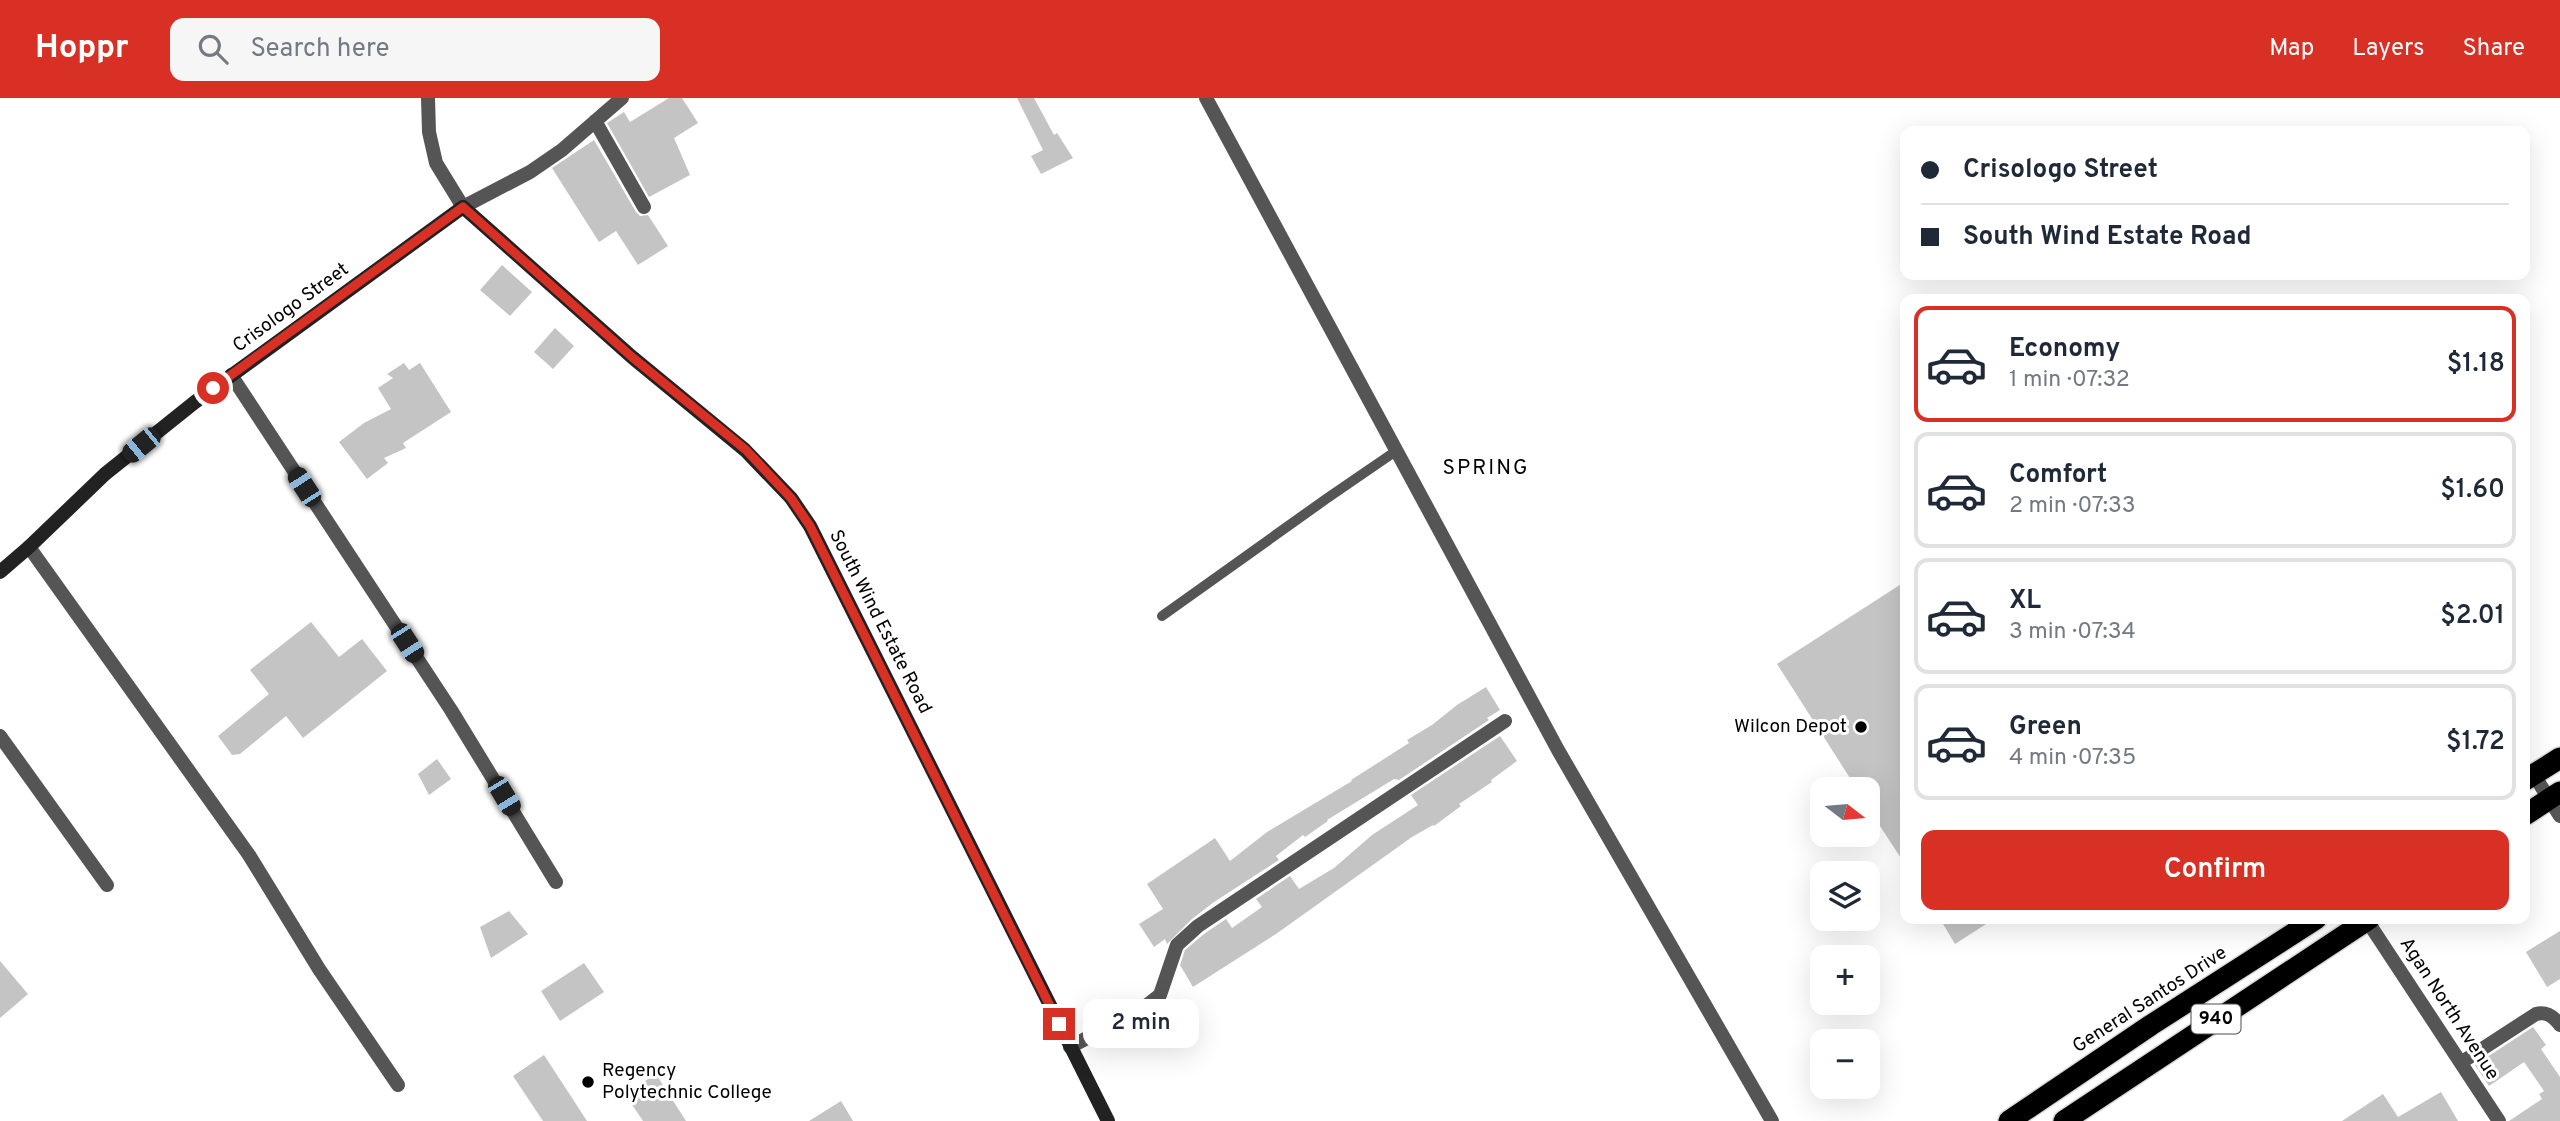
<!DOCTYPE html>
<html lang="en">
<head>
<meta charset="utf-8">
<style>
  body { margin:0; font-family:Overpass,sans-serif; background:#f6f6f7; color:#1f2937; height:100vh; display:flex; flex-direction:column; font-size:26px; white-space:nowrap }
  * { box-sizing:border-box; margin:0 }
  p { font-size:23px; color:#747a83 }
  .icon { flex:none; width:38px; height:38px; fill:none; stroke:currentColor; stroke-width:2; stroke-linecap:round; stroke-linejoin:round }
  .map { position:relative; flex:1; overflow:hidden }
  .details { position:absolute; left:1900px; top:196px; width:630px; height:630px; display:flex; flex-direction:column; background:#fff; border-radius:14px; box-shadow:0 7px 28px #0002 }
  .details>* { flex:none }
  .hud { position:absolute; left:1900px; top:28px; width:630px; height:154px; border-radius:14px; box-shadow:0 7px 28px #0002; display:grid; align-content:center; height:154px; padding:0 21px; background:#fff }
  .needle { width:46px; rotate:106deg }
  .tools { position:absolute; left:1810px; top:679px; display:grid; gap:14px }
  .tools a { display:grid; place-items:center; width:70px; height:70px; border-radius:14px; background:#fff; box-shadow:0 7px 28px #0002; font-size:35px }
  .end { position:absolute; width:32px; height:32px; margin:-16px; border:9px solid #d93025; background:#fff; box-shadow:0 0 0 4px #fff }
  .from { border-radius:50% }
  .bubble { position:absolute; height:49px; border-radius:14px; background:#fff; box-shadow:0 7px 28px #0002; font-size:23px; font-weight:600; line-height:49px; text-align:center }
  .car { position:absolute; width:21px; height:42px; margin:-21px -10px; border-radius:9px; box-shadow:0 0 5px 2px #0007; background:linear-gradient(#222 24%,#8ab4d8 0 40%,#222 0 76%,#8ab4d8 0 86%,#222 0) }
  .hud b { display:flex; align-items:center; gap:24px; height:66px; font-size:26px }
  .hud b+b { border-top:2px solid #e0e1e3 }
  .hud i { width:18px; height:18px; background:#1f2937 }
  ul { padding:12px 0 0; list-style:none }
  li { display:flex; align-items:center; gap:21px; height:116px; margin:0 14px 10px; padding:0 7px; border:4px solid #e0e1e3; border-radius:14px }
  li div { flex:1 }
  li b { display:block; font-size:26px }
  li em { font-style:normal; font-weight:600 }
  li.active { border-color:#d93025 }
  li>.icon { width:63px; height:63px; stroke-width:1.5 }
  .action { display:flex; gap:14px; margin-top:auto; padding:14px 21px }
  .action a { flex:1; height:80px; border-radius:14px; background:#d93025; color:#fff; font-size:28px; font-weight:600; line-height:80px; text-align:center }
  header { display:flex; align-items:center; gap:42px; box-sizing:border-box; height:98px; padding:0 35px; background:#d93025; color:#fff }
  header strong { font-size:33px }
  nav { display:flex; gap:38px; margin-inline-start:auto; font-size:24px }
  .search { width:490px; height:63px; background:#f6f6f7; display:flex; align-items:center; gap:18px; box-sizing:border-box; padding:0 24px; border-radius:14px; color:#747a83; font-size:26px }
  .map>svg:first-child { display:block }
  .building { fill:#c4c4c4 }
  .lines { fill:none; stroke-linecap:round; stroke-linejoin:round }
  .highway-casing { stroke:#dbdbdb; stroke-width:24 }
  .lane { stroke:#555; stroke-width:10 }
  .street { stroke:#555; stroke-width:14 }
  .secondary { stroke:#222; stroke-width:14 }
  .highway { stroke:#000; stroke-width:21 }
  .route { stroke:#d93025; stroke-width:9 }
  .poi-dot { fill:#000; stroke:#fff; stroke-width:2.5 }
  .labels { text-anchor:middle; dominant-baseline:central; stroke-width:6; stroke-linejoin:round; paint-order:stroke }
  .shield { fill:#fff; stroke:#4c4c4c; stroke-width:2 }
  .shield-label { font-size:18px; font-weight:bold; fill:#000 }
  .street-label { font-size:19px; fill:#000; stroke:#fff }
  .poi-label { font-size:19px; fill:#000; stroke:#fff; text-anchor:end }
  .neighbourhood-label { font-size:21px; letter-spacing:2px; fill:#000; stroke:#fff }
</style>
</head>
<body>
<header>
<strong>Hoppr</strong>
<div class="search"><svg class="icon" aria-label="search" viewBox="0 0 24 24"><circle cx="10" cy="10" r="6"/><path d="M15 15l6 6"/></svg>Search here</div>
<nav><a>Map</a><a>Layers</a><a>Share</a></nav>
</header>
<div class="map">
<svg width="2560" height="1023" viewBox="0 0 2560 1023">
  <rect width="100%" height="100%" fill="#fff"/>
  <path class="building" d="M669,0H682L698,25L674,40L690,77L649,99L607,25L624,14L630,24Z
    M1017,0H1034L1054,37L1057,35L1073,60L1041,76L1031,58L1043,52Z
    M594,42L636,114L640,118L648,117L668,148L638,167L616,133L599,144L552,70Z
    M502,167L532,194L510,218L480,192Z
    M555,230L574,248L553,271L534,254Z
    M404,265L409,272L420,265L451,314L403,345L406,350L384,360L388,365L367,381L339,344L364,325L391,311L378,290L393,280L387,276Z
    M1906,483V768L1867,708V691H1857L1777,566Z
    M311,524L339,559L362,541L387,573L303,640L286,618L240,656L232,657L218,638L269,596L250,572Z
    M1486,589L1500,612L1487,620L1489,622L1399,682L1394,681L1327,722L1328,723L1305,739L1303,737L1276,758L1279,762L1214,804L1192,821L1167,846L1165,841L1154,849L1139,826L1163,811L1147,786L1215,740L1230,763L1267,734L1352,683L1351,682L1409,645L1407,642L1432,627L1457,607Z
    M1500,638L1517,663L1491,682L1492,684L1459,706L1461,708L1434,728L1433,727L1412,739L1276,836L1193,889L1180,867L1185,852L1204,836L1226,821L1232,830L1262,809L1256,801L1290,778L1299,791L1334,770L1372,737L1418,707L1411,697Z
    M437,661L451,681L429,697L418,676Z
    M509,813L528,836L491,860L480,829Z
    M1940,821H1994L1955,846Z
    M2560,833V881L2547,889L2526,854Z
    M0,863L28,896L0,920Z
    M584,865L604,894L560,923L541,893Z
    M2533,929L2546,947L2541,951L2560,979V1023H2509L2542,1001L2539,996L2544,993L2524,964L2489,988L2475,967Z
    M544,957L587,1023H543L513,978Z
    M656,976L686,1023H643L625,996Z
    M2441,994L2458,1023H2342L2383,996L2398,1019Z
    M841,1003L853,1023H809Z"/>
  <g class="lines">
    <defs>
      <path id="highway" d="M2525,682L2560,660
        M2525,717L2560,694
        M2009,1023L2151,927L2316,821
        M2064,1023L2369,821"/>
    </defs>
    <use href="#highway" class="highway-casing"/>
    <path class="lane" d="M1162,518L1326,401L1396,353"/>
    <path class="street" d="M428,0L429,34L436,65L463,109L530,74L562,52L622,0
      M1206,0L1558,652L1772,1023
      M595,23L644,109
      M231,277L451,612L556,784
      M29,449L249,757L319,871L398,987
      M0,638L107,787
      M2534,677L2560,718
      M2366,821L2499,1023
      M1070,949L1142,911L1160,897L1177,847L1198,828L1505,623
      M2462,964L2536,916C2547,913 2554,919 2560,927"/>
    <path class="secondary" d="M0,474L29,449L105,376L195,304L463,109L632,259L745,352L791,400L810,428L1108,1023"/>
    <use href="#highway" class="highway"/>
  </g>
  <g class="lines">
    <path class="route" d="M213,290L463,109L632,259L746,352L791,400L810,428L1059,926"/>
  </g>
  <g class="poi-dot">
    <circle cx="1861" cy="629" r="7"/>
    <circle cx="588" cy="984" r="7"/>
  </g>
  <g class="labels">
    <rect class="shield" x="2191.5" y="906.5" width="49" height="29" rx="5"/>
    <g class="shield-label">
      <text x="2216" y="921">940</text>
    </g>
    <g class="street-label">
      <text transform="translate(291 210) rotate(-36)">Crisologo Street</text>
      <text transform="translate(880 524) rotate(63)">South Wind Estate Road</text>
      <text transform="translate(2150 902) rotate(-33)">General Santos Drive</text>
      <text transform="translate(2449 911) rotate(57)">Agan North Avenue</text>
    </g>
    <g class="poi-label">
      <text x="1847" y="629">Wilcon Depot</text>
      <text x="602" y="973" text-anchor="start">Regency<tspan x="602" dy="22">Polytechnic College</tspan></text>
    </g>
    <g class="neighbourhood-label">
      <text x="1486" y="370">SPRING</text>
    </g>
  </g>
</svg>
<div class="tools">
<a><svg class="needle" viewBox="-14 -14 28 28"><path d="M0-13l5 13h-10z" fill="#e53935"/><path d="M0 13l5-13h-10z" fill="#747a83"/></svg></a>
<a><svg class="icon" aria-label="layers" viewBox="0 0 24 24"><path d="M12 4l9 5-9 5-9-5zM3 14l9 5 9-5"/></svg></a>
<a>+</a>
<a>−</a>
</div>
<i class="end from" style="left:213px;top:290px"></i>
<i class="end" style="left:1059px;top:926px"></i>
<div class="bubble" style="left:1083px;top:901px;width:116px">2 min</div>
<i class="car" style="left:141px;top:347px;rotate:231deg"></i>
<i class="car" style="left:304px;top:389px;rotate:327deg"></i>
<i class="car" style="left:407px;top:545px;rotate:147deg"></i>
<i class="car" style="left:504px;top:698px;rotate:149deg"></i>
<div class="hud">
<b><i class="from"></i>Crisologo Street</b>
<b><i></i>South Wind Estate Road</b>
</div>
<section class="details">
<ul>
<li class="active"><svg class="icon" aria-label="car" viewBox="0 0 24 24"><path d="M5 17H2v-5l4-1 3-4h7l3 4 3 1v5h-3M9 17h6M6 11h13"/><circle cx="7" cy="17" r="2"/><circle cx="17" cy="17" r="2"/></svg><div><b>Economy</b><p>1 min · 07:32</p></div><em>$1.18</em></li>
<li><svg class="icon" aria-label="car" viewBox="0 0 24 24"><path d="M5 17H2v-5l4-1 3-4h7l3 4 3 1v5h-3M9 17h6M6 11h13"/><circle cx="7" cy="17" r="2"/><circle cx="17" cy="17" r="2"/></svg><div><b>Comfort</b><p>2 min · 07:33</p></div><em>$1.60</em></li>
<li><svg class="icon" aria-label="car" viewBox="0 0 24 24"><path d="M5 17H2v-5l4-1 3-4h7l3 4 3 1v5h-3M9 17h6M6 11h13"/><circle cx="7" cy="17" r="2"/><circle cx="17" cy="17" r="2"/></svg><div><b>XL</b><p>3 min · 07:34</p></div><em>$2.01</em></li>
<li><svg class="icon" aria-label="car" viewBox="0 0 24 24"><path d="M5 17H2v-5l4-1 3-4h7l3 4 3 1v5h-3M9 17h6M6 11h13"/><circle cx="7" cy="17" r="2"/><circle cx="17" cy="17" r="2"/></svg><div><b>Green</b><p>4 min · 07:35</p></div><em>$1.72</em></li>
</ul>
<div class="action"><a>Confirm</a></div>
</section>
</div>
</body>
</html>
